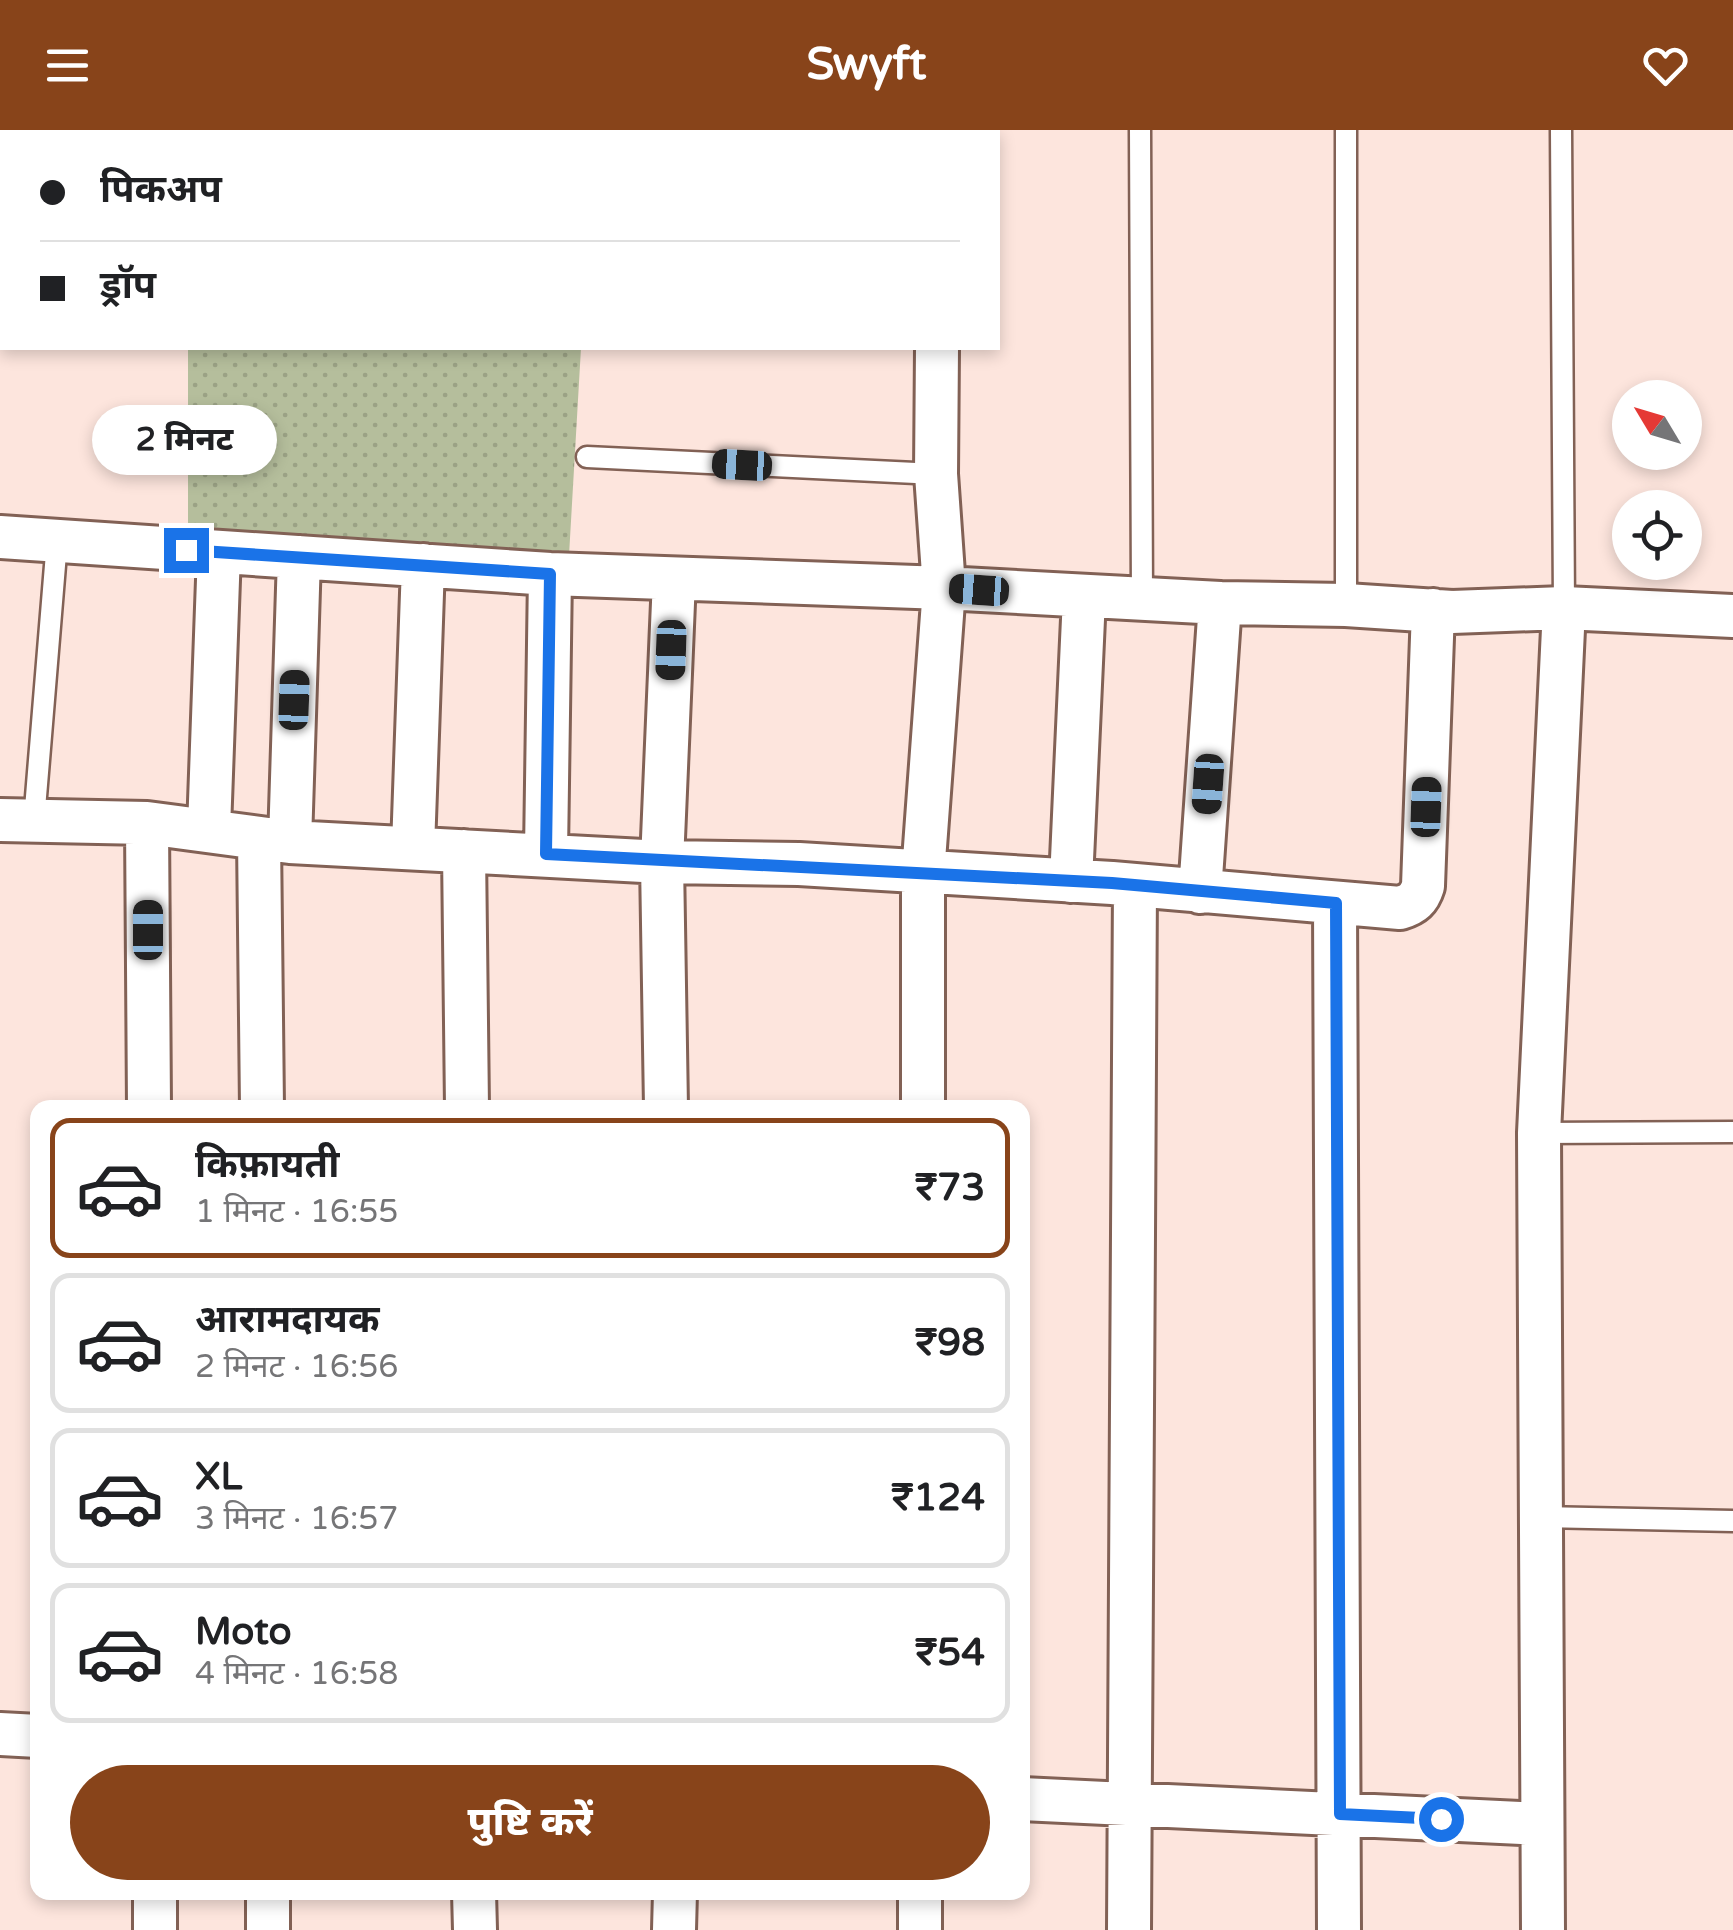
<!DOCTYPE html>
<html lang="hi">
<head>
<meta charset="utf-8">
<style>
  body { margin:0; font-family:"Varela Round","Noto Sans Devanagari",sans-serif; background:#f6f6f6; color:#202124; height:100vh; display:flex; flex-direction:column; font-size:38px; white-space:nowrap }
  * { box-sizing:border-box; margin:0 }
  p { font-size:32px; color:#757577 }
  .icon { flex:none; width:55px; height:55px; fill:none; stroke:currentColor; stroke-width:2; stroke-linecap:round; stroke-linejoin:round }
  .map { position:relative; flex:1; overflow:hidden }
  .sheet { position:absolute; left:30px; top:970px; width:1000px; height:800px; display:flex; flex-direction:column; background:#fff; border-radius:20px; box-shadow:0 5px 15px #0003 }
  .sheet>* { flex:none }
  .hud { position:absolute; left:0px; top:0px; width:1000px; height:220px; box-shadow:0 5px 15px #0003; display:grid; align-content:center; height:220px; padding:0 40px; background:#fff }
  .needle { width:65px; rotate:308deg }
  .fabs { position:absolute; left:1612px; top:250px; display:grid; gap:20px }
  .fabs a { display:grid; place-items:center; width:90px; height:90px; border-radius:50%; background:#fff; box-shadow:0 5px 15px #0003; font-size:50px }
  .end { position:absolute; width:45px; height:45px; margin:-22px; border:12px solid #1a73e8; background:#fff; box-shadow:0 0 0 5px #fff }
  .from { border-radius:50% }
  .bubble { position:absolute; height:70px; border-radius:35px; background:#fff; box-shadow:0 5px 15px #0003; font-size:32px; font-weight:800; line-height:70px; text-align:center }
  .car { position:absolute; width:30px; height:60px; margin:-30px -15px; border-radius:12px; box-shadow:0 0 8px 2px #0007; background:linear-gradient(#222 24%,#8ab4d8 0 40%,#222 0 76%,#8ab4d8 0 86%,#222 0) }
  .hud b { display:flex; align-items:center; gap:35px; height:95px; font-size:38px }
  .hud b+b { border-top:2px solid #e0e0e0 }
  .hud i { width:25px; height:25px; background:#202124 }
  ul { padding:18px 0 0; list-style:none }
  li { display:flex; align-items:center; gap:30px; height:140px; margin:0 20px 15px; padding:0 20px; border:5px solid #e0e0e0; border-radius:20px }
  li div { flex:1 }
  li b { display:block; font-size:38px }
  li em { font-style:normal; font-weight:800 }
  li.current { border-color:#88441a }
  li>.icon { width:90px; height:90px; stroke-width:1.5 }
  .primary-button { display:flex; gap:20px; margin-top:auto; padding:20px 40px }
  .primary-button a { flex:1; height:115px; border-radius:60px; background:#88441a; color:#fff; font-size:40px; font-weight:800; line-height:115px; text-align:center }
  header { display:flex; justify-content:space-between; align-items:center; height:130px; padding:0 40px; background:#88441a; color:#fff; font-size:45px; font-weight:800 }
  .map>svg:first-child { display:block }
  .grass { fill:url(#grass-dots) }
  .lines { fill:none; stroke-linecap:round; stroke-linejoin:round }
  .lane-casing { stroke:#826155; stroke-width:25 }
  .street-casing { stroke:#826155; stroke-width:48 }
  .lane { stroke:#fff; stroke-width:20 }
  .street { stroke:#fff; stroke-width:42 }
  .route { stroke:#1a73e8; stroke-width:12 }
</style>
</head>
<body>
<header><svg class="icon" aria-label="menu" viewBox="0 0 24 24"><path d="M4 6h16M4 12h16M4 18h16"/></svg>Swyft<svg class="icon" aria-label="heart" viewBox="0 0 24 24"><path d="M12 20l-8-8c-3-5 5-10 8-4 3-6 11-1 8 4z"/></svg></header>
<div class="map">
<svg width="1733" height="1800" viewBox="0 0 1733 1800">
  <defs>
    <pattern id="grass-dots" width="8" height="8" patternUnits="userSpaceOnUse" patternTransform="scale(2.5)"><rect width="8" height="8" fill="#b5be9c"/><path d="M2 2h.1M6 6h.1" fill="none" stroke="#9ba285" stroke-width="1.8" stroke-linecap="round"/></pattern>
  </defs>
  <rect width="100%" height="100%" fill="#fde5dd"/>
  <path class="grass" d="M189,0H723L189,2Z
    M188,218H581L568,443L188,422Z"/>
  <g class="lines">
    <defs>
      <path id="lane" d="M1140,0L1142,468
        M1346,0V475
        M1561,0L1564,478
        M0,93H2
        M587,327L936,344
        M34,691L57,411
        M1539,1003L1733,1002
        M1541,1387L1733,1391"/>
      <path id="street" d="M940,2V0
        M0,407L550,444L944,458L1220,473L1346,475L1452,482L1564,478L1733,486
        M0,690L147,693L290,712L662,732L799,734L1112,753L1400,778C1413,774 1419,769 1423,756L1433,480
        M147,693L149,978
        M209,699L219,422
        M259,708L262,978
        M290,712L299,427
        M413,718L423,435
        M464,721L467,978
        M546,723L550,444
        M1071,751L1084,467
        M1200,762L1220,473
        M1335,773L1339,1800
        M666,978L662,732L674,449
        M923,978V744L944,458L936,344L937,218
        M0,1604L38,1606
        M1022,1669L1542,1694
        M268,1762V1800
        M474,1762L475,1800
        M155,1800V1762
        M674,1800L675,1762
        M920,1800V1762
        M1129,1800L1135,755
        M1543,1800L1539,1003L1564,478"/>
    </defs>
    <use href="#lane" class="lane-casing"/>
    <use href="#street" class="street-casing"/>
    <use href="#lane" class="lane"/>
    <use href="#street" class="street"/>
  </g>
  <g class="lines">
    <path class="route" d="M186,420L550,444L546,724L1112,753L1336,773L1340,1684L1441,1689"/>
  </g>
</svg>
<div class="fabs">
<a><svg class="needle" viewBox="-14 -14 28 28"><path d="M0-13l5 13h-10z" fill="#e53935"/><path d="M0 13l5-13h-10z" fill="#757577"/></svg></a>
<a><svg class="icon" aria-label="locate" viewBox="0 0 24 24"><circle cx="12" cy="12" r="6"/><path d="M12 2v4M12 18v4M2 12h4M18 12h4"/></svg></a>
</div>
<i class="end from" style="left:1441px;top:1689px"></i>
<i class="end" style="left:186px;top:420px"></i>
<div class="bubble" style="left:92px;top:275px;width:185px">2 मिनट</div>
<i class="car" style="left:742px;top:335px;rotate:273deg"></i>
<i class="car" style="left:979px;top:460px;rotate:274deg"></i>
<i class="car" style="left:671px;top:520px;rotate:182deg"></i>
<i class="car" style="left:294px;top:570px;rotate:2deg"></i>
<i class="car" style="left:1208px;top:654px;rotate:184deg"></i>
<i class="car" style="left:1426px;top:677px;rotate:2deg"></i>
<i class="car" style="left:148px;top:800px;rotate:0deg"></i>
<div class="hud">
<b><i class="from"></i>पिकअप</b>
<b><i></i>ड्रॉप</b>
</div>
<section class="sheet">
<ul>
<li class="current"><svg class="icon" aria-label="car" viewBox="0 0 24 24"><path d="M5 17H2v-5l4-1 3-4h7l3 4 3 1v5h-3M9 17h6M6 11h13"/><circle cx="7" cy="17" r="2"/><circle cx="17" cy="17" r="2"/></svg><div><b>किफ़ायती</b><p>1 मिनट · 16:55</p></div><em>₹73</em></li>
<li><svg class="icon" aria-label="car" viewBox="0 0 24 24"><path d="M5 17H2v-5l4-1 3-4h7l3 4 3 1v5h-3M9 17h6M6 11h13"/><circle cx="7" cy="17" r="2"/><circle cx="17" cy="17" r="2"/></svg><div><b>आरामदायक</b><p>2 मिनट · 16:56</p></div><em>₹98</em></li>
<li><svg class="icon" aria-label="car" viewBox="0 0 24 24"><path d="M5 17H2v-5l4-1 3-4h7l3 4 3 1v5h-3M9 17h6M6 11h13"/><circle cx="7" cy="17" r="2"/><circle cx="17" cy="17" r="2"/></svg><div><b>XL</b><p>3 मिनट · 16:57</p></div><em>₹124</em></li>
<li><svg class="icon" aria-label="car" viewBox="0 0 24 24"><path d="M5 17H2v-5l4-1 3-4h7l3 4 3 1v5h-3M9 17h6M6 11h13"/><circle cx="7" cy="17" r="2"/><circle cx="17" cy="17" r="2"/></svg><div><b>Moto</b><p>4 मिनट · 16:58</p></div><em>₹54</em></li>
</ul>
<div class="primary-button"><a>पुष्टि करें</a></div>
</section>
</div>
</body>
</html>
